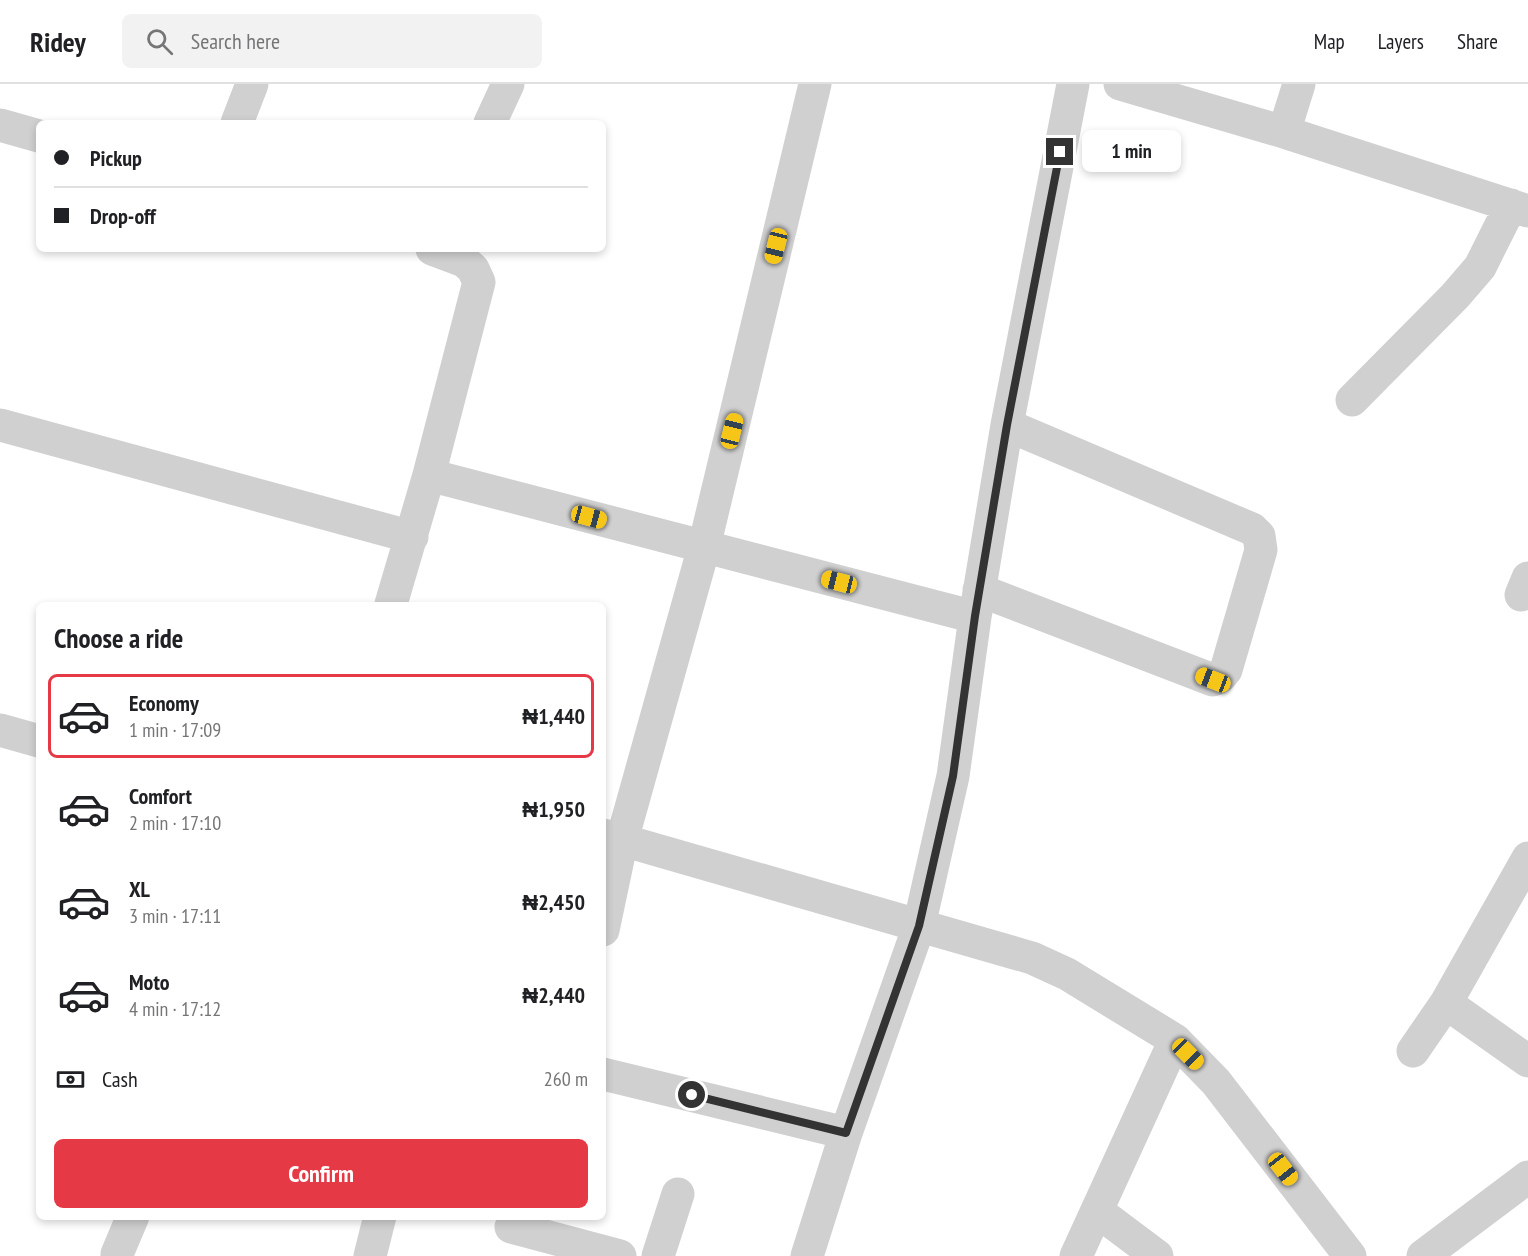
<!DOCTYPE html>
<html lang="en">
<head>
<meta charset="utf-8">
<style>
  body { margin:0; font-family:"PT Sans Narrow",sans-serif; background:#f2f2f2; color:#202124; height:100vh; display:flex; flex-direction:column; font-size:22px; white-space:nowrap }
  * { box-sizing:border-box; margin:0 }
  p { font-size:20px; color:#757577 }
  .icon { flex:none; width:33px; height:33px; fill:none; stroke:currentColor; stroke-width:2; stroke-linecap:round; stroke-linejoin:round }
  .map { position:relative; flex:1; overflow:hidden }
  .panel { position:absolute; left:36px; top:518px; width:570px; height:618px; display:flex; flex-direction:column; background:#fff; border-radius:9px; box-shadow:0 3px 9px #0003 }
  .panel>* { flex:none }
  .hud { position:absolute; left:36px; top:36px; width:570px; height:132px; border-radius:9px; box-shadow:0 3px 9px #0003; display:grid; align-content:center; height:132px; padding:0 18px; background:#fff }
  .end { position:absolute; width:27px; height:27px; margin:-14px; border:8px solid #333; background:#fff; box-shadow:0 0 0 3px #fff }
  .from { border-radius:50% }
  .bubble { position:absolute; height:42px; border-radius:9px; background:#fff; box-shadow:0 3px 9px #0003; font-size:20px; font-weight:800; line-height:42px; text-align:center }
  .car { position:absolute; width:18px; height:36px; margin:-18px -9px; border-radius:8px; box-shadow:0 0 4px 2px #0007; background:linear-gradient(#f5c518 24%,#345 0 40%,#f5c518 0 76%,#345 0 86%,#f5c518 0) }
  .hud b { display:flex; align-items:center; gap:21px; height:57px; font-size:22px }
  .hud b+b { border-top:2px solid #e0e0e0 }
  .hud i { width:15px; height:15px; background:#202124 }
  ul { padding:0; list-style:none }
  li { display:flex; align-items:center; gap:18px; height:84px; margin:0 12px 9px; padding:0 6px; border:3px solid transparent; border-radius:9px }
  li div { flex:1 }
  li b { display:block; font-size:22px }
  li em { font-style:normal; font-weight:800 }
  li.on { border-color:#e63946 }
  li>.icon { width:54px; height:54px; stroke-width:1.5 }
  h2 { padding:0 18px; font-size:27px; line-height:72px }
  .pay { display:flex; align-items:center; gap:15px; height:66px; padding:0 18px; font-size:22px }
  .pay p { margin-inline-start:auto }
  .button { display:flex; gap:12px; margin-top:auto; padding:12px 18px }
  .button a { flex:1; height:69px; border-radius:9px; background:#e63946; color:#fff; font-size:24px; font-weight:800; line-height:69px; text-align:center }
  header { display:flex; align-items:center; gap:36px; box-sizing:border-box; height:84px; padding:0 30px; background:#fff; border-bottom:2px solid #e0e0e0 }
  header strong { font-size:28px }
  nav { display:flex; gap:33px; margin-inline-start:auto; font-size:21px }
  .search { width:420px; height:54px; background:#f2f2f2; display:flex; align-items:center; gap:15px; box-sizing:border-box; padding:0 21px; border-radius:9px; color:#757577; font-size:22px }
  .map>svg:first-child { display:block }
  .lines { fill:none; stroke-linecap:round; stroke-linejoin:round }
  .minor { stroke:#d0d0d0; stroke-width:33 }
  .route { stroke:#333; stroke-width:8 }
</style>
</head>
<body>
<header>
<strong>Ridey</strong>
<div class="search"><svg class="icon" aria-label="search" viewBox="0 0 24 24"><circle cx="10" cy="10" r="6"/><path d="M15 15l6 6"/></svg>Search here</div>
<nav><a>Map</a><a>Layers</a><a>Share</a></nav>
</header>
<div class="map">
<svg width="1528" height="1172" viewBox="0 0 1528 1172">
  <rect width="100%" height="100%" fill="#fff"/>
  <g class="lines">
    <path class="minor" d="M1120,0L1284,48L1528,127
      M237,39L252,0
      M490,39L508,0
      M0,41L39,52
      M1284,48L1299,0
      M1352,316L1455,212L1480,183L1511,121
      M0,341L412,453
      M429,391L975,533
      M979,506L1213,596L1221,592L1226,586L1261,466L1259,452L1252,445L1007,341
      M1521,511L1528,494
      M391,520L429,391L479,198L473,185L464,177L432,165
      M0,646L39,657
      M603,751L622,756L1032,874L1067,890L1175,956L1216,998L1350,1172
      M603,846L622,756L704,463L815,0
      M1446,919L1528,977
      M1413,967L1446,919L1528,774
      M603,990L846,1049
      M1097,1127L1157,1172
      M511,1143L620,1172
      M117,1170L133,1132
      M370,1172L380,1132
      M658,1172L678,1110
      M807,1172L846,1049L919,842L953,692L975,533L1007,341L1073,0
      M1076,1172L1175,956
      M1423,1172L1528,1093"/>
  </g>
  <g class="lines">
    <path class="route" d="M692,1011L846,1049L919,842L953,692L975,532L1007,341L1060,68"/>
  </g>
</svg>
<i class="end from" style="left:692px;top:1011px"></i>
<i class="end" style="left:1060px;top:68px"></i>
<div class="bubble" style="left:1082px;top:46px;width:99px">1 min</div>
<i class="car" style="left:776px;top:162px;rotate:194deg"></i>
<i class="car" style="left:732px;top:347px;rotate:14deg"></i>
<i class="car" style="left:589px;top:433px;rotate:105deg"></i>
<i class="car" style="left:839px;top:498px;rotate:284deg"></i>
<i class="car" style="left:1213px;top:596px;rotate:291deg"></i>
<i class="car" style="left:1188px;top:970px;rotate:135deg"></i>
<i class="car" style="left:1283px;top:1085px;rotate:142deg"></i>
<div class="hud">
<b><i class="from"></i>Pickup</b>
<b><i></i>Drop-off</b>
</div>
<section class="panel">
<h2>Choose a ride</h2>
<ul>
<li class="on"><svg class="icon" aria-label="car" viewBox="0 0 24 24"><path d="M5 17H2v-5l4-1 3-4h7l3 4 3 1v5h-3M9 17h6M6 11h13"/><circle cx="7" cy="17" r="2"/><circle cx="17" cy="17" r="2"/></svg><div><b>Economy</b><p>1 min · 17:09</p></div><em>₦1,440</em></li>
<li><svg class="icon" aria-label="car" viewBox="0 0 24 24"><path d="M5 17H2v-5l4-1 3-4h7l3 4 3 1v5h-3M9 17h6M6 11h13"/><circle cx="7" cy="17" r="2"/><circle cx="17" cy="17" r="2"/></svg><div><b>Comfort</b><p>2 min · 17:10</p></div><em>₦1,950</em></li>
<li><svg class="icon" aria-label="car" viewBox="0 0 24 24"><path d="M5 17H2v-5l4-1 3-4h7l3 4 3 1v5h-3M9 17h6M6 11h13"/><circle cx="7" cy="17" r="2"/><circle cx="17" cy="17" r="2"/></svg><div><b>XL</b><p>3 min · 17:11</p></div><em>₦2,450</em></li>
<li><svg class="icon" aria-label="car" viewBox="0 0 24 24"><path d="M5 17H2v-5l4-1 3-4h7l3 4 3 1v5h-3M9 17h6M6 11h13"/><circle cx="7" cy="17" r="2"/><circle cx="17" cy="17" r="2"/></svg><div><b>Moto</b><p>4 min · 17:12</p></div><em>₦2,440</em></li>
</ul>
<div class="pay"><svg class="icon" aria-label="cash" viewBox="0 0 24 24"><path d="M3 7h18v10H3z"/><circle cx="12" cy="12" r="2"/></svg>Cash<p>260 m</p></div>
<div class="button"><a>Confirm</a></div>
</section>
</div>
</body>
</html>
